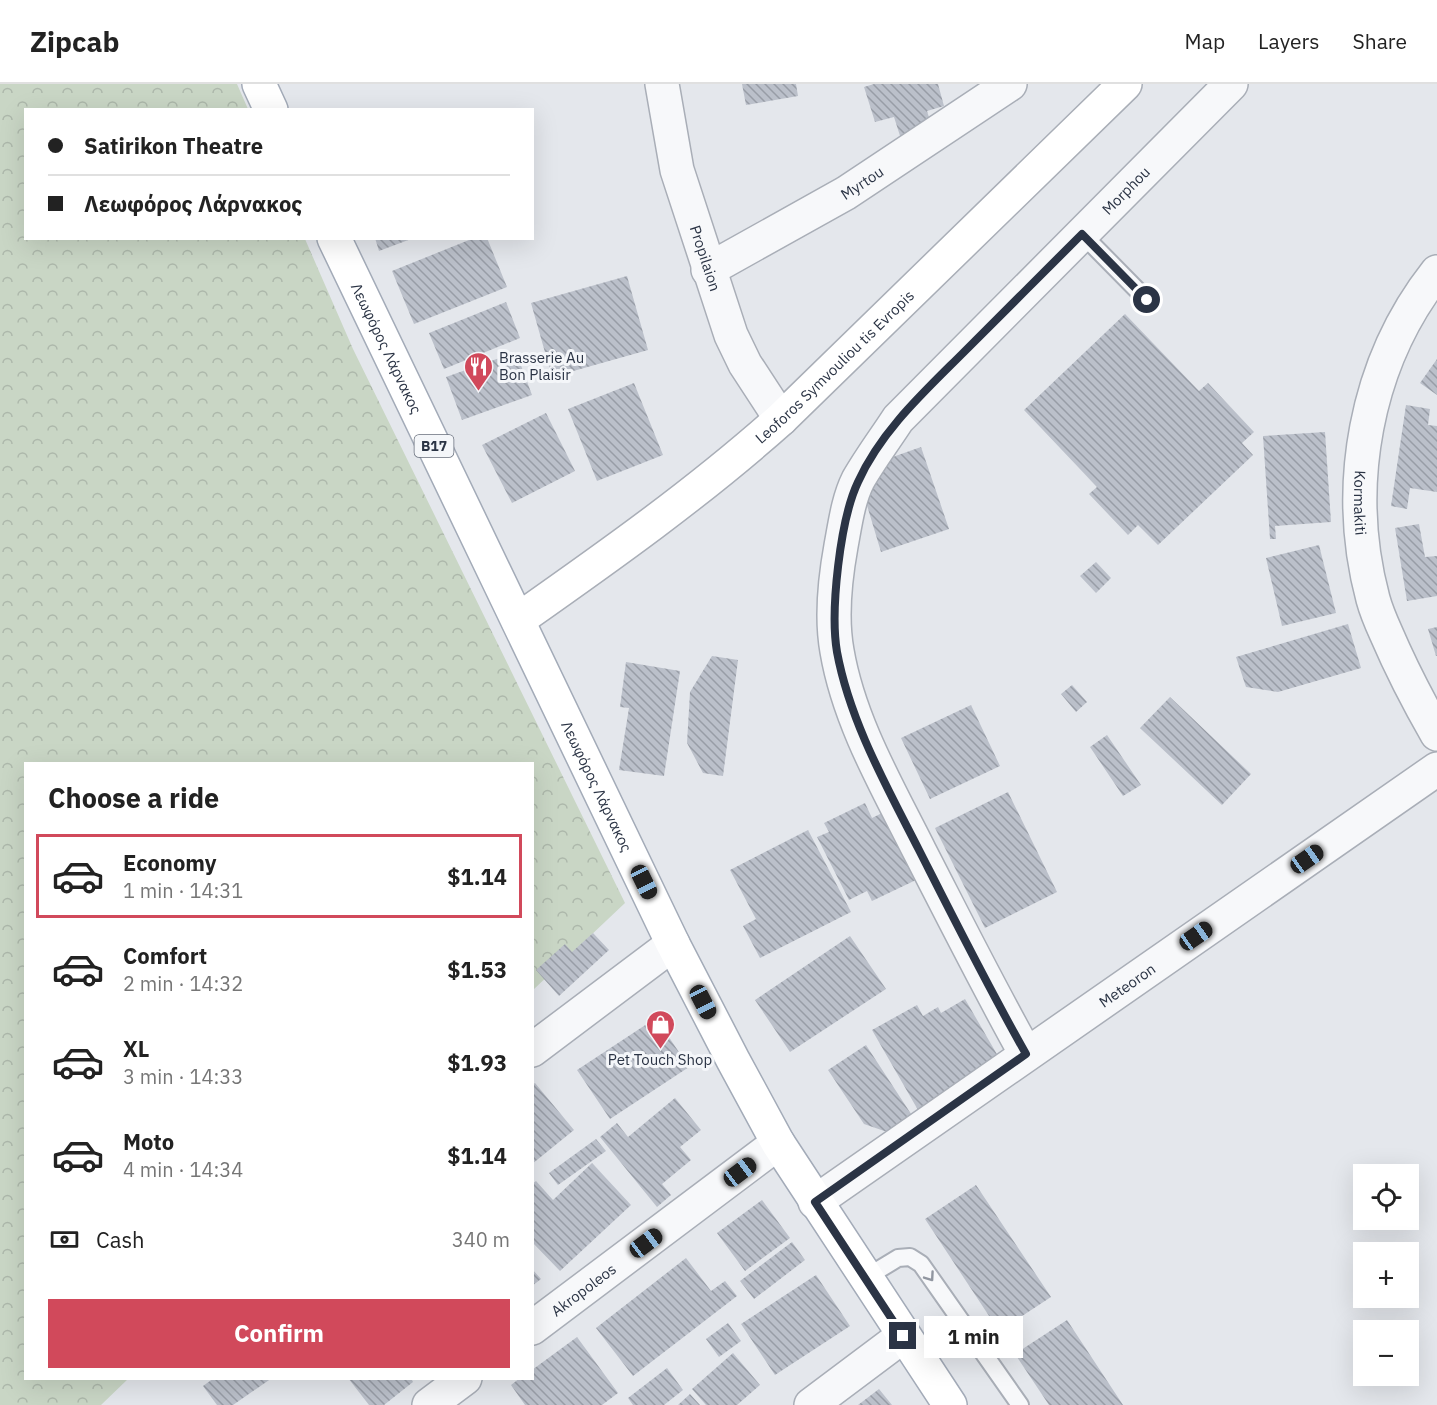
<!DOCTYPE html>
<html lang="en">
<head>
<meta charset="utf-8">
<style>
  body { margin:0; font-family:"IBM Plex Sans",sans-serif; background:#f6f6f6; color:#222; height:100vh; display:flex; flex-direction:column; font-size:22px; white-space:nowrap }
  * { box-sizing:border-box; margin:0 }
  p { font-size:20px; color:#767676 }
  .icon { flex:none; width:33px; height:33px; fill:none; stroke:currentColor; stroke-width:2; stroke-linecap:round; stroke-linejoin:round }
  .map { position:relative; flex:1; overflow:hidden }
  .sheet { position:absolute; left:24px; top:678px; width:510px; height:618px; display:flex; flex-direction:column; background:#fff; border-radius:0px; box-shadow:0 6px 24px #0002 }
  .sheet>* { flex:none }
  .top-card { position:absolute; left:24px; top:24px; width:510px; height:132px; border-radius:0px; box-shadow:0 6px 24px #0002; display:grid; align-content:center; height:132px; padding:0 24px; background:#fff }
  .fabs { position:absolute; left:1353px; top:1080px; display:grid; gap:12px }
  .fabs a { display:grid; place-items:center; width:66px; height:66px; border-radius:0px; background:#fff; box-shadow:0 6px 24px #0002; font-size:30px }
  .end { position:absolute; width:27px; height:27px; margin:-14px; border:8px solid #2b3445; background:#fff; box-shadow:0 0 0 3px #fff }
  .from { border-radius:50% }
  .bubble { position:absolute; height:42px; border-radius:0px; background:#fff; box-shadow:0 6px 24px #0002; font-size:20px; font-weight:700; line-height:42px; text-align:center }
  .car { position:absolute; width:18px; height:36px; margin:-18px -9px; border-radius:8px; box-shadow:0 0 4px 2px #0007; background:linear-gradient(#222 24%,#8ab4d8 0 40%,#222 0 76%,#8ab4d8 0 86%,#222 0) }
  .top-card b { display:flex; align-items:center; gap:21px; height:57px; font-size:22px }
  .top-card b+b { border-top:2px solid #e0e0e0 }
  .top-card i { width:15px; height:15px; background:#222 }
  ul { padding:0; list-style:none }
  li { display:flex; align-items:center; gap:18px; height:84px; margin:0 12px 9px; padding:0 12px; border:3px solid transparent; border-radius:0px }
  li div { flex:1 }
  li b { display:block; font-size:22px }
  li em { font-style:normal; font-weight:700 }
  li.on { border-color:#d1495b }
  li>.icon { width:54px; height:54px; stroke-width:1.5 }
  h2 { padding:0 24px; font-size:27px; line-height:72px }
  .pay { display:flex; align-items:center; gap:15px; height:66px; padding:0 24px; font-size:22px }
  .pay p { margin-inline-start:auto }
  .primary-button { display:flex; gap:12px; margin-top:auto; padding:12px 24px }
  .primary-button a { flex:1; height:69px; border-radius:0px; background:#d1495b; color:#fff; font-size:24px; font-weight:700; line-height:69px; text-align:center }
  header { display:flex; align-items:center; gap:36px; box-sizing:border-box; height:84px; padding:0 30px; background:#fff; border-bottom:2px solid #e0e0e0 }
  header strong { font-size:28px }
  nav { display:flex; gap:33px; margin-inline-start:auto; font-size:21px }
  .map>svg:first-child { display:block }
  .forest { fill:url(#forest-crowns) }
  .building { fill:url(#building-back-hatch) }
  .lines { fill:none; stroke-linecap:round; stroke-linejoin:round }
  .lane-casing { stroke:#a9aeb7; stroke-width:20 }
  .street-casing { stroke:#a9aeb7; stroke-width:36 }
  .secondary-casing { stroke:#a9aeb7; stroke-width:36 }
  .primary-casing { stroke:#a3abb8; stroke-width:36 }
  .lane { stroke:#f7f8fa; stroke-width:16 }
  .street { stroke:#f7f8fa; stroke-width:33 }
  .secondary { stroke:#fff; stroke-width:33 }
  .primary { stroke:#fff; stroke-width:33 }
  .oneway { stroke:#9196a0 }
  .route { stroke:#2b3445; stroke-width:8 }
  .labels { text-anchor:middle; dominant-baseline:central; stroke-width:6; stroke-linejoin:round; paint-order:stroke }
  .shield { fill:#f4f6f9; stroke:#676e7b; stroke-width:1.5 }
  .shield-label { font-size:14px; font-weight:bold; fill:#2b3445 }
  .street-label { font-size:15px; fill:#2b3445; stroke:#f4f6f9 }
  .poi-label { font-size:15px; fill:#2b3445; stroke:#f4f6f9; text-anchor:start }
</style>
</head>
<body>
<header>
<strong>Zipcab</strong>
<nav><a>Map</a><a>Layers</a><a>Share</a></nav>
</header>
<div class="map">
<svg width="1437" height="1321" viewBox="0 0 1437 1321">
  <defs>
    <pattern id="forest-crowns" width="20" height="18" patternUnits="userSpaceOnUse" patternTransform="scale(1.5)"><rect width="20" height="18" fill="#c9d6c5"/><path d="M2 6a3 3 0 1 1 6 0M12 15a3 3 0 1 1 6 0" fill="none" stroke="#adb8ab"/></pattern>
    <pattern id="building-back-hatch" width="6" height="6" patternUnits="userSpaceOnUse" patternTransform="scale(1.5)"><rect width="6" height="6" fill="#bbc0ca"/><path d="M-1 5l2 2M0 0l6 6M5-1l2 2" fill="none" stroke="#989da6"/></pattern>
  </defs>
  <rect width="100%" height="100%" fill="#e4e7ec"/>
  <path class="forest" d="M0,0H237L248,25L26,26V154L305,155L353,265L625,819L533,906L532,680H26V1294L128,1295L101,1321H0Z"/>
  <path class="building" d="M742,0H796L798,12L746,21Z
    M874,0H938L944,22L927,27L933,46L901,55L894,33L875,38L864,3Z
    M375,154H411V155L379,167Z
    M474,154H487L507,203L414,240L392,187Z
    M627,192L648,266L552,293L531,219Z
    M506,218L520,254L444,285L429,249Z
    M1125,230L1199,307L1208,299L1254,348L1242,359L1253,371L1158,461L1138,441L1128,451L1089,410L1097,403L1024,326Z
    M516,268L532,311L462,336L446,293Z
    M1437,275V311L1420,299Z
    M634,299L663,371L597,397L568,325Z
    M1406,321L1430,325L1428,341L1437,342V408L1410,404L1407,425L1391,422Z
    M546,329L575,387L512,419L482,361Z
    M1325,348L1331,438L1275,442L1276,455H1270L1263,352Z
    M921,363L949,445L881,468L866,418L887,375Z
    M1419,440L1425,473L1437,472V512L1407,517L1395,444Z
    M1319,461L1336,529L1282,542L1266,474Z
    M1096,478L1111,494L1096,509L1080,492Z
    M1348,540L1361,584L1278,608L1246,603L1236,573Z
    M1437,543V572H1436L1428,545Z
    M712,572L738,576L723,692L703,689L687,659L690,608Z
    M626,578L680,587L664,692L619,686L629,624L620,623Z
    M1072,601L1087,618L1076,628L1061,610Z
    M1170,613L1251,690L1222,721L1140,644Z
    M971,621L1000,682L930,715L901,654Z
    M1107,651L1141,701L1123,712L1090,663Z
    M1008,708L1057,808L985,844L935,744Z
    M865,719L872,734L882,729L916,796L872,817L867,807L849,816L817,753L829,748L824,739Z
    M808,746L851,828L760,874L743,842L756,835L730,786Z
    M593,849L609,866L559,912L536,886L565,860L572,868Z
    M850,852L886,905L790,968L755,916Z
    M965,915L1002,979L918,1026L872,946L917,921L923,932L938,923L941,929Z
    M656,934L689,983L610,1035L577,986Z
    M866,961L915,1036L893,1050L864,1040L828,986Z
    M535,999L574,1046L532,1080V1001Z
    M675,1014L701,1046L680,1063L691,1076L662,1100L671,1111L657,1123L600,1053L617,1039L628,1053Z
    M596,1055L606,1067L558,1101L549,1089Z
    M592,1079L631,1121L560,1187L532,1158V1100L536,1097L553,1116Z
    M976,1101L1051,1213L999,1247L925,1135Z
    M762,1116L790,1154L745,1187L717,1149Z
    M792,1158L805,1176L754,1215L740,1197Z
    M686,1174L711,1207L725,1197L737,1212L633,1292L596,1244Z
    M532,1185L541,1195L532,1202Z
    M816,1191L850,1242L775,1291L741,1240Z
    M1067,1236L1123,1321H1049L1015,1270Z
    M728,1239L741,1257L719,1273L706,1255Z
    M577,1253L618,1309L602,1321H525L511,1301L520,1294H532V1286Z
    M733,1269L760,1301L737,1321H706L692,1305Z
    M667,1284L683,1306L664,1321H633L628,1314Z
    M214,1294H272L233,1321H217L203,1302Z
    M348,1294H411L413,1298L384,1321H369Z
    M879,1305L892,1321H858Z
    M690,1310L700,1321H678Z"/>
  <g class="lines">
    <defs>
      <path id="lane" d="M1082,150L1147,216
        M865,1194L898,1174L910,1173L921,1180L1020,1321"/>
      <g id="street">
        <path id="s1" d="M662,0L677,86L731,251L745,280L781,335"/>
        <path id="s2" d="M708,186L846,109L1010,0"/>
        <path id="s3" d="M1437,188C1365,279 1343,403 1373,515C1376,526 1381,538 1386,549C1401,584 1418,617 1437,650"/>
        <path d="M532,966L673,860"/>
        <path id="s4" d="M1026,970C989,904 955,836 920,768C888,704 849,638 837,567C831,534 835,495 841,462C845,441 848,416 858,396C870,375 885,355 898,335L1231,0"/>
        <path id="s5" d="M815,1118L1437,685"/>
        <path id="s6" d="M532,1244L778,1059"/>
        <path d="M429,1321L465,1294"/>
        <path d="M811,1321L903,1252"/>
      </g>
      <g id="secondary">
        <path id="s7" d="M518,536C609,472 698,409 781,335L1125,0"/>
      </g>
      <g id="primary">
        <path d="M259,0L271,26"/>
        <path id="s8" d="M334,154L673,860L733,976L778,1059L950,1321"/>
      </g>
    </defs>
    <use href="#lane" class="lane-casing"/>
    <use href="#street" class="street-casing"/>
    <use href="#secondary" class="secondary-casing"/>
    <use href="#primary" class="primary-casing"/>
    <use href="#lane" class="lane"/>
    <use href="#street" class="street"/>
    <use href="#secondary" class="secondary"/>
    <use href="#primary" class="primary"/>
  </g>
  <defs><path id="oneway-chevron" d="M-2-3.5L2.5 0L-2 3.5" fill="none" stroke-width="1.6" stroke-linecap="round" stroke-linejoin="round" transform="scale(1.5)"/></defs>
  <use class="oneway" href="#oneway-chevron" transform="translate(930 1193) rotate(55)"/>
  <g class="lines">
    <path class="route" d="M903,1252L815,1118L1026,970C988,903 954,835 919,766C887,703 850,638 837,568C830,527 840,436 858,398C881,347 924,308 963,269C1003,229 1042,190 1082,150L1147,216"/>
  </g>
  <defs>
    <symbol id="restaurant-pin" viewBox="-11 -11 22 30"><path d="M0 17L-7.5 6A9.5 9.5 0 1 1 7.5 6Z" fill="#d1495b" stroke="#f4f6f9"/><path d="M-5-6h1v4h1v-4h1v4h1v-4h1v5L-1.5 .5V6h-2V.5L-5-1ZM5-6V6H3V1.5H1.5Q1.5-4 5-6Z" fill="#fff"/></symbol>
    <symbol id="shop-pin" viewBox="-11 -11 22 30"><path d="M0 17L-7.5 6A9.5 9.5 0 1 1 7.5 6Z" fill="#d1495b" stroke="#f4f6f9"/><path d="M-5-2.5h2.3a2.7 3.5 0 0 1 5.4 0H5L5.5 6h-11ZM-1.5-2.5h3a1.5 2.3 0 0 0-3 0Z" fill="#fff"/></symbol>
  </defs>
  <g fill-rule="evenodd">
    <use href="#restaurant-pin" x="462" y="266" width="33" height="45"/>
    <use href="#shop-pin" x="644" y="924" width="33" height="45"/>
  </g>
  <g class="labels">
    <rect class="shield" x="414.5" y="351" width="39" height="22" rx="4.5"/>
    <g class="shield-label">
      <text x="434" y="362">B17</text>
    </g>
    <g class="street-label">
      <text stroke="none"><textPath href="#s2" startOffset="177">Myrtou</textPath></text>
      <text stroke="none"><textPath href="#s4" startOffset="1016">Morphou</textPath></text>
      <text stroke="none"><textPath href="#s1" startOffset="180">Propilaion</textPath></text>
      <text stroke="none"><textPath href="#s8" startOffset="122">Λεωφόρος Λάρνακος</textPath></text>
      <text stroke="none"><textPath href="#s7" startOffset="406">Leoforos Symvouliou tis Evropis</textPath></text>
      <text stroke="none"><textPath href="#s3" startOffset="248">Kormakiti</textPath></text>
      <text stroke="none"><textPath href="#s8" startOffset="608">Λεωφόρος Λάρνακος</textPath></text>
      <text stroke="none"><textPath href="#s5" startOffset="380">Meteoron</textPath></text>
      <text stroke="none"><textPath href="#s6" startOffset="64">Akropoleos</textPath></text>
    </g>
    <g class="poi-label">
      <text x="499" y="273">Brasserie Au<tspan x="499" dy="17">Bon Plaisir</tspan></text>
      <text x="660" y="975" text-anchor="middle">Pet Touch Shop</text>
    </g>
  </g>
</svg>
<div class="fabs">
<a><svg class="icon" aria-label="locate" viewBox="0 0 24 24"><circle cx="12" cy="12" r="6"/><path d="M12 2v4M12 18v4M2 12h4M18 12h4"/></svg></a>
<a>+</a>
<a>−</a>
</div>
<i class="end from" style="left:1147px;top:216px"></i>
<i class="end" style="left:903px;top:1252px"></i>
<div class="bubble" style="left:924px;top:1232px;width:99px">1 min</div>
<i class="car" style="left:1307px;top:775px;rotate:55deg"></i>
<i class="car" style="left:644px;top:798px;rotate:154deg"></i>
<i class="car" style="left:1196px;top:852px;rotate:55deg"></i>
<i class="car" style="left:703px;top:918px;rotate:153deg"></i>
<i class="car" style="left:740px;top:1088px;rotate:53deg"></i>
<i class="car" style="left:646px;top:1159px;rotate:53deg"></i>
<div class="top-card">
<b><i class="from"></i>Satirikon Theatre</b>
<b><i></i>Λεωφόρος Λάρνακος</b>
</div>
<section class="sheet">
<h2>Choose a ride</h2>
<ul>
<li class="on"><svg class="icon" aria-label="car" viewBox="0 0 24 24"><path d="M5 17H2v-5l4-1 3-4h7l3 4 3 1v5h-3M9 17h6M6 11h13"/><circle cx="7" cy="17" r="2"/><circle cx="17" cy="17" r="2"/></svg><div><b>Economy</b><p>1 min · 14:31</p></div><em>$1.14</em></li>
<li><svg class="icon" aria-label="car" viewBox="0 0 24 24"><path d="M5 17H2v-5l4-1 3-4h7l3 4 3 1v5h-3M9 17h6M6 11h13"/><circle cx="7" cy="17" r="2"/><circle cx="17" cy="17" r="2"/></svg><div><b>Comfort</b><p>2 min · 14:32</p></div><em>$1.53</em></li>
<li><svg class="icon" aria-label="car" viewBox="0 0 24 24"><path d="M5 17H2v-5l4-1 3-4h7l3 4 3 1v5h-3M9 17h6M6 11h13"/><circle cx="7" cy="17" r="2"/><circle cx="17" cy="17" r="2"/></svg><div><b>XL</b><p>3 min · 14:33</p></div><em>$1.93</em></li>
<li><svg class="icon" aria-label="car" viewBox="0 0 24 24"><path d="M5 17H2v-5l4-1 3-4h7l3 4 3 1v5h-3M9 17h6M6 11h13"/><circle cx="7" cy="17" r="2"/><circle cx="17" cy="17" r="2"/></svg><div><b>Moto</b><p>4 min · 14:34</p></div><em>$1.14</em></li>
</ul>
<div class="pay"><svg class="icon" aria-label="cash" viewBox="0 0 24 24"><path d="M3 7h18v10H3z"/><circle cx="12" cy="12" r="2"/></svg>Cash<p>340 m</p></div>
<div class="primary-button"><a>Confirm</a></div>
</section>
</div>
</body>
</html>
